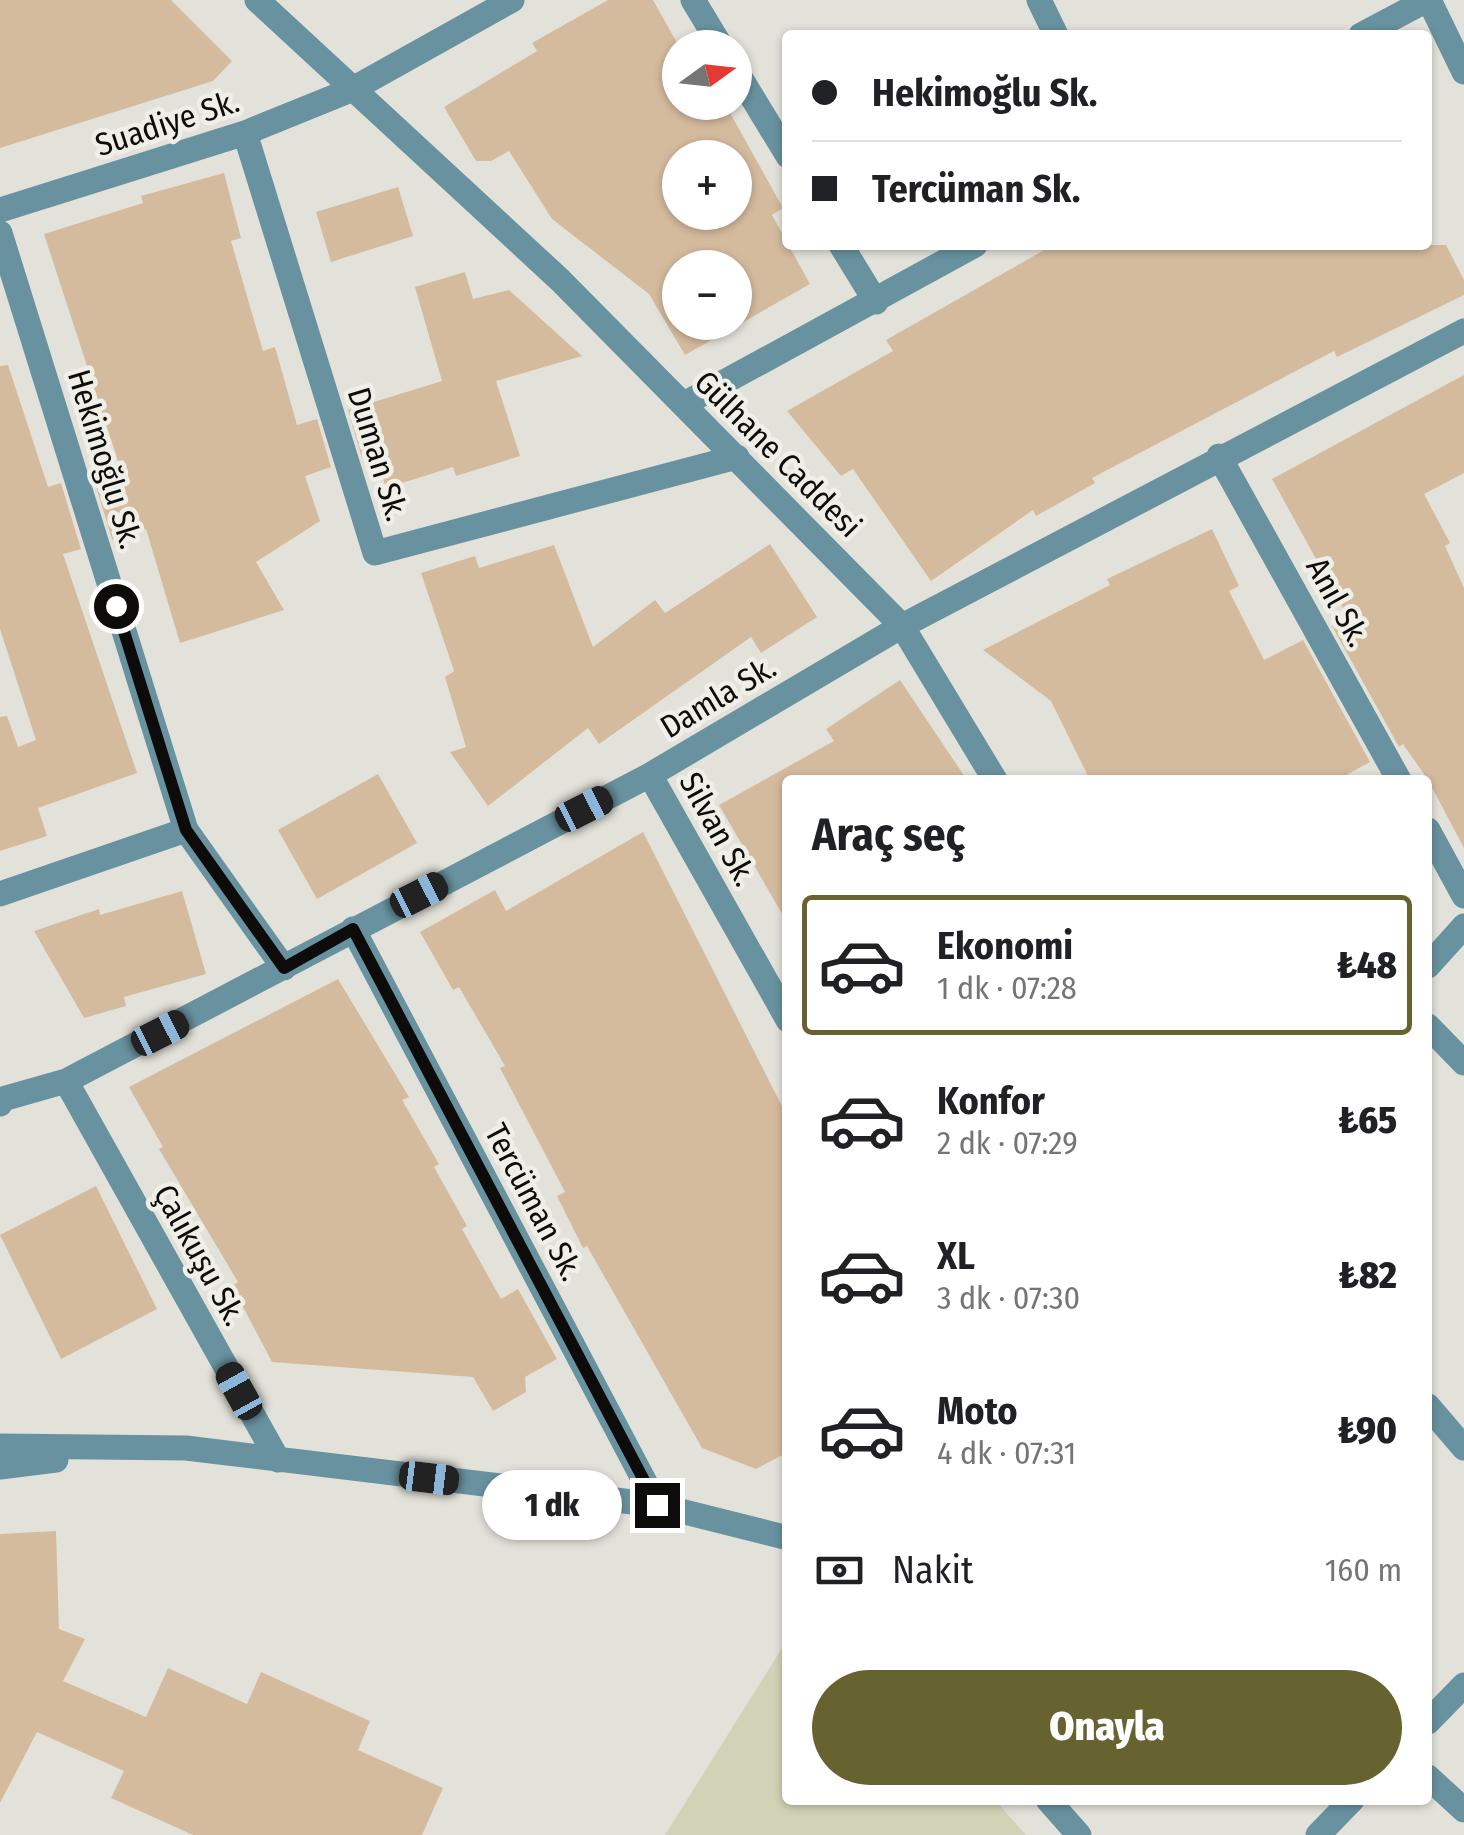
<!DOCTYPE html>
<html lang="tr">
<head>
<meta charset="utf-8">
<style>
  body { margin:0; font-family:"Fira Sans Condensed",sans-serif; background:#f6f6f6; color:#202124; height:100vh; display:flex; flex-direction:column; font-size:38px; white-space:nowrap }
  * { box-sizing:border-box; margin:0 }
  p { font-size:32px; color:#757577 }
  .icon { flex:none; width:55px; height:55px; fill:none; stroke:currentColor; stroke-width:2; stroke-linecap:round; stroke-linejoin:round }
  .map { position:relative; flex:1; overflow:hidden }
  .side { position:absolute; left:782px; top:775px; width:650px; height:1030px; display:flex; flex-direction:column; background:#fff; border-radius:10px; box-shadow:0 2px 8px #0004 }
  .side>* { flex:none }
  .guide { position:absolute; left:782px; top:30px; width:650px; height:220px; border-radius:10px; box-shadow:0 2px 8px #0004; display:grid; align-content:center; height:220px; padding:0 30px; background:#fff }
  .needle { width:65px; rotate:75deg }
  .tools { position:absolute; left:662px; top:30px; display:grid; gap:20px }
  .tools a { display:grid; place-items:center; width:90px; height:90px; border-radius:50%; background:#fff; box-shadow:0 2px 8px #0004; font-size:50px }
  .end { position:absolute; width:45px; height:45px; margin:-22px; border:12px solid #0d0c0a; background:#fff; box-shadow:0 0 0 5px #fff }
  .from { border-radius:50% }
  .bubble { position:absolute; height:70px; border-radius:35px; background:#fff; box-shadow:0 2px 8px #0004; font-size:32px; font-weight:800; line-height:70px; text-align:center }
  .car { position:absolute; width:30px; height:60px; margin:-30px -15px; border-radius:12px; box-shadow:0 0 8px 2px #0007; background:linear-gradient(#222 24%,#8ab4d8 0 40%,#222 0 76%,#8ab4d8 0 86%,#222 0) }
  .guide b { display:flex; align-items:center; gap:35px; height:95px; font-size:38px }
  .guide b+b { border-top:2px solid #e0e0e0 }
  .guide i { width:25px; height:25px; background:#202124 }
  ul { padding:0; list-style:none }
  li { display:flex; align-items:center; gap:30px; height:140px; margin:0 20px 15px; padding:0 10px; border:5px solid transparent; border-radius:10px }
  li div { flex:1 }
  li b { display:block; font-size:38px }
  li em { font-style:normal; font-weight:800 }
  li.active { border-color:#666330 }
  li>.icon { width:90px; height:90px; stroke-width:1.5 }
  h2 { padding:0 30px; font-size:45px; line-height:120px }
  .pay { display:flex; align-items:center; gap:25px; height:110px; padding:0 30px; font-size:38px }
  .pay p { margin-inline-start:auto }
  .primary-button { display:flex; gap:20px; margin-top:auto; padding:20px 30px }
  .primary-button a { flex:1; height:115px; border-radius:60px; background:#666330; color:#fff; font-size:40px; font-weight:800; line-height:115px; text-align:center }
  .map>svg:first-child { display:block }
  .green { fill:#d1d3b6 }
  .building { fill:#d5bb9e; fill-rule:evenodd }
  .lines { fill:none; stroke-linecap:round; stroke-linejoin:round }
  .minor { stroke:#68929f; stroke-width:25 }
  .tertiary { stroke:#68929f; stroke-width:25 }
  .route { stroke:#0d0c0a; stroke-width:12 }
  .labels { text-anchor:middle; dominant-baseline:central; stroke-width:9; stroke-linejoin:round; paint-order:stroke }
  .street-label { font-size:32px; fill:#0d0c0a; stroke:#f0efe7 }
</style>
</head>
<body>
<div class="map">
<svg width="1464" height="1835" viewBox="0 0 1464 1835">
  <rect width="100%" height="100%" fill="#e3e2da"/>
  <path class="green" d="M787,1640L788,1800H995L1026,1835H665Z"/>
  <path class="building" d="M0,0H171L232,61L213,81L0,148Z
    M608,0H653L680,48V102H724L783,208L772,215L810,284L685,355L649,294L552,219L509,151L491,161H476L444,107L537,51L532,43ZM680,158H735V212H680ZM680,268H735V322H680Z
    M224,173L241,238L231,241L263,351L275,347L297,425L317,419L331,467L305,476L320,521L256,562L284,610L180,643L146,529L112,539L92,473L119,464L44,234L143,203L141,196Z
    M398,187L413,236L331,262L316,212Z
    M1053,245H1446L1464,280V295L1337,357L1334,351L1092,478L1095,483L1036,516L1033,510L931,581L853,469L841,476L787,411L893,351L886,340Z
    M465,272L473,299L509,290L582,356L496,381L520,456L456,476L453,467L386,488L375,453L362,458L348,410L442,381L415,287Z
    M8,365L48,487L61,483L81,549L63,554L137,773L38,808L47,836L0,851V717L7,716L18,747L36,740L0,629V366Z
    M1464,375V473L1424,494L1450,543L1445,546L1464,588V848L1428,780L1403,744L1399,747L1332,626L1348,617L1272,479Z
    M1212,529L1239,586L1229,591L1264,660L1303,640L1370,762L1337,780H1090L1051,701L983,650L1110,585L1107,579Z
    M770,544L817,617L761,653L751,637L599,744L588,728L488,806L450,752L466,747L445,677L454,671L421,573L475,556L479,568L554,545L593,647L655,600L665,613Z
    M900,680L967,780H788V924L719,805L834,741L826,729Z
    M378,774L417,843L317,899L278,830Z
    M643,832L788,1118V1452L756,1469L702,1448L587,1246L583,1248L557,1196L565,1192L500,1068L505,1066L459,987L453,990L420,932L495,890L506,911Z
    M182,891L206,974L124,997L126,1006L84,1018L34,931L99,909L100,915Z
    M338,979L409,1097L402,1100L439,1164L434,1167L467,1226L462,1229L501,1299L518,1289L557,1359L525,1377L526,1392L493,1411L473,1377L272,1362L232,1286L238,1282L159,1149L163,1147L129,1087Z
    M96,1186L157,1309L61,1359L0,1235Z
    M56,1531L59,1629L85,1639L63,1681L146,1717L168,1668L247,1704L261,1672L370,1721L358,1750L443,1788L422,1835H193L111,1798L124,1771L37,1732L0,1803V1534Z"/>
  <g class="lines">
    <path class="minor" d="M257,0L560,280L902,626L995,780
      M693,0L722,48
      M1039,0L1056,35
      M1361,35L1427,0
      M735,69L788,156
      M245,133L375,553L737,457
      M0,210L245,133L351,90L512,0
      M0,233L186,830L284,968
      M841,245L876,302
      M684,404L975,245
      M1219,456L1399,780
      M650,775L788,1020
      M1428,830L1464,896
      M0,894L186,830
      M353,929L657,1505
      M1428,966L1464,926
      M1428,1026L1464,1063
      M66,1081L278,1460
      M0,1104L3,1099L66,1081L650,775L902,626L1464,331
      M1428,1406L1464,1448
      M1428,1722L1464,1685
      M1428,1777L1464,1810
      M1318,1835L1352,1800"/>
    <path class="tertiary" d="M1429,0L1464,72
      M0,1446L186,1448L657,1505L788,1538
      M0,1467L56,1460
      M1048,1800L1079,1835"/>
  </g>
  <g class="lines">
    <path class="route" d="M116,606L186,830L284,968L353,929L657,1505"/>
  </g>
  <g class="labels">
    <g class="street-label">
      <text transform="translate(167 123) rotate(-18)">Suadiye Sk.</text>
      <text transform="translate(378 454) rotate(73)">Duman Sk.</text>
      <text transform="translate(778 454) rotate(45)">Gülhane Caddesi</text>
      <text transform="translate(105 459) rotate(73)">Hekimoğlu Sk.</text>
      <text transform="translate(1338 602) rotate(61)">Anıl Sk.</text>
      <text transform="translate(718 697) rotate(-31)">Damla Sk.</text>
      <text transform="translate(718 829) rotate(61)">Silvan Sk.</text>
      <text transform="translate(534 1202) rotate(62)">Tercüman Sk.</text>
      <text transform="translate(200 1255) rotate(61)">Çalıkuşu Sk.</text>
    </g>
  </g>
</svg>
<div class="tools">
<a><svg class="needle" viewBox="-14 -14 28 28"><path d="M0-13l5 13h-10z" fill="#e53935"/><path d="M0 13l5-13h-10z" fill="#757577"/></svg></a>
<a>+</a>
<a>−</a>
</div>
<i class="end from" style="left:116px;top:606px"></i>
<i class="end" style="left:657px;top:1505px"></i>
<div class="bubble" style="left:482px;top:1470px;width:140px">1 dk</div>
<i class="car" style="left:584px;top:809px;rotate:63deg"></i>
<i class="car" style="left:419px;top:895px;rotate:63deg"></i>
<i class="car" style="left:160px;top:1033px;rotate:63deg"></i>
<i class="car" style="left:239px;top:1391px;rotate:331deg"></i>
<i class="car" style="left:429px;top:1478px;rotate:97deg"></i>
<div class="guide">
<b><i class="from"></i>Hekimoğlu Sk.</b>
<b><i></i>Tercüman Sk.</b>
</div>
<section class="side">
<h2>Araç seç</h2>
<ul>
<li class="active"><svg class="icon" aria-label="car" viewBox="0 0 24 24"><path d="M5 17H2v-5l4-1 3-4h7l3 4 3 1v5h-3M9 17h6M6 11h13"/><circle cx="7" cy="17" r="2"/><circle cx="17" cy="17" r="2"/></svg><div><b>Ekonomi</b><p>1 dk · 07:28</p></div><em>₺48</em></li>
<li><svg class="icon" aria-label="car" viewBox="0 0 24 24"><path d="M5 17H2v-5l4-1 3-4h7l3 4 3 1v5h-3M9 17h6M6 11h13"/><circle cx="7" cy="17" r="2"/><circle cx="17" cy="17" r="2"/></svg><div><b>Konfor</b><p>2 dk · 07:29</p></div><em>₺65</em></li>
<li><svg class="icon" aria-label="car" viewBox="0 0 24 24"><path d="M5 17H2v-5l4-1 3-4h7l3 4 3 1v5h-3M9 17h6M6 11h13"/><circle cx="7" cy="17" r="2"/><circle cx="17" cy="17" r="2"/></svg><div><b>XL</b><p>3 dk · 07:30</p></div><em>₺82</em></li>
<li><svg class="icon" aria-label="car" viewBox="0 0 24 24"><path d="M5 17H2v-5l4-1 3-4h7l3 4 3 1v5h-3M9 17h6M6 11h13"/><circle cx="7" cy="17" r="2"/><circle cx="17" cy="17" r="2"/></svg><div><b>Moto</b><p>4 dk · 07:31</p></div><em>₺90</em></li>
</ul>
<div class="pay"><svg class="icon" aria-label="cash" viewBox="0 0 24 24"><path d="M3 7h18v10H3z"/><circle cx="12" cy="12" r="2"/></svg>Nakit<p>160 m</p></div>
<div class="primary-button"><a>Onayla</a></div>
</section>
</div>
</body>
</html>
